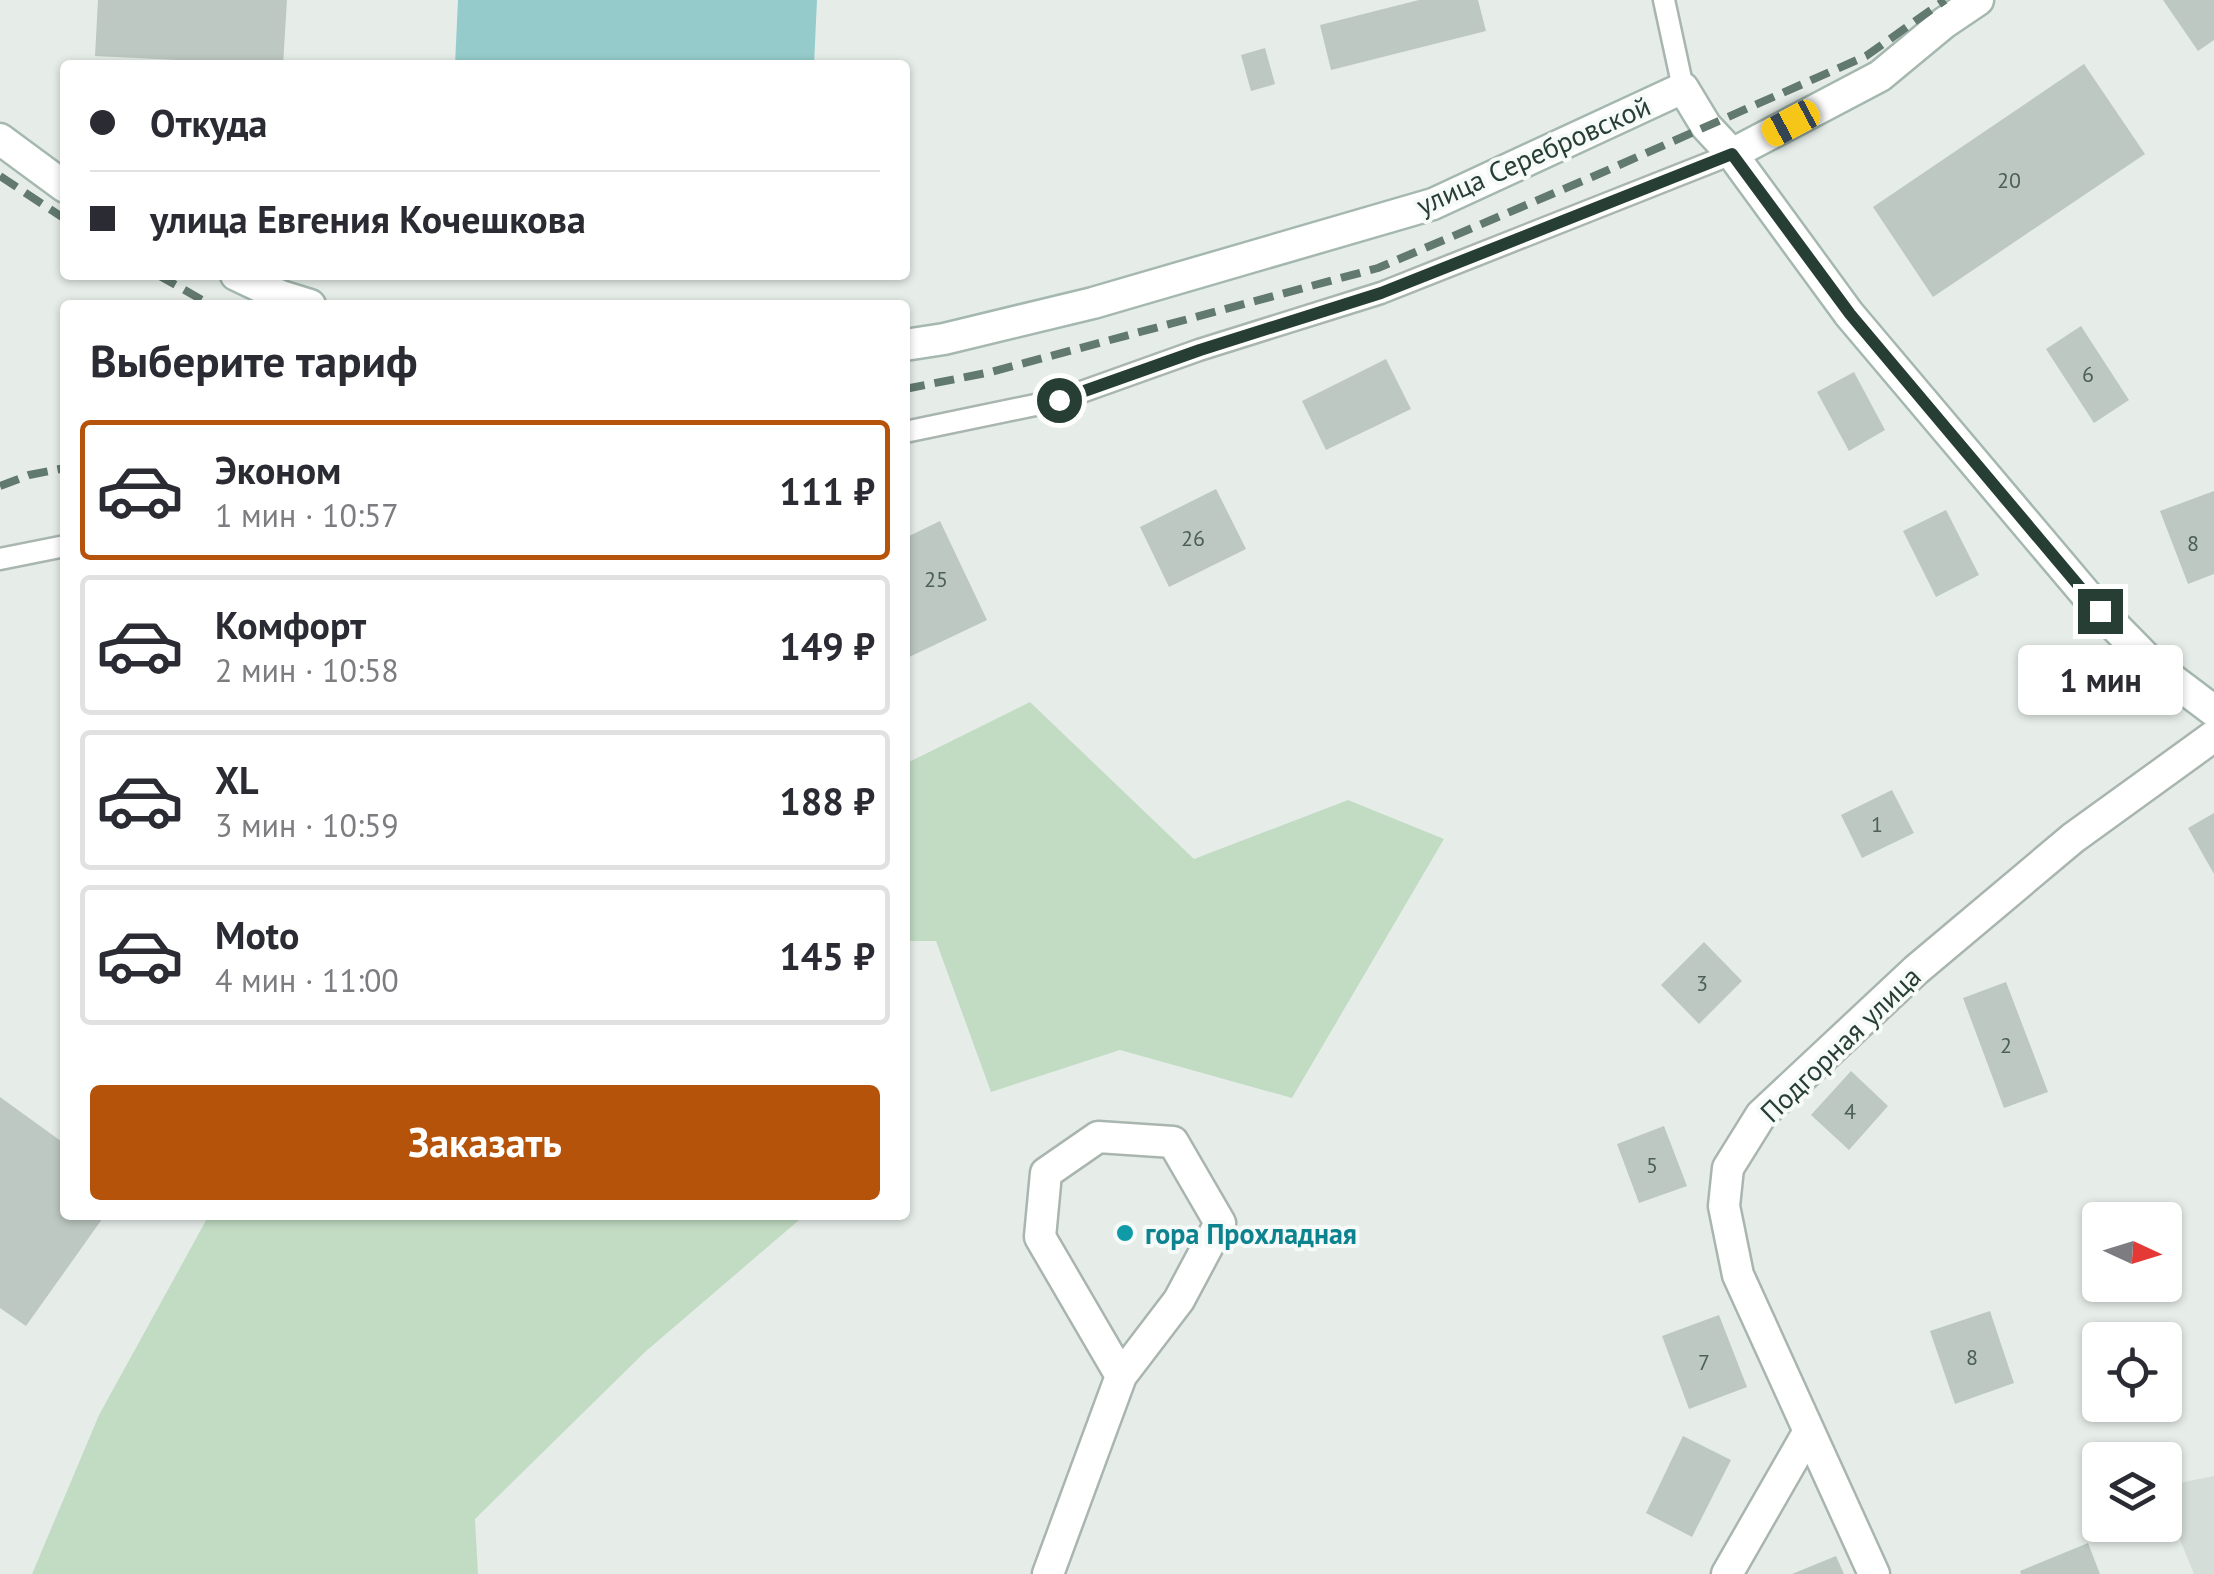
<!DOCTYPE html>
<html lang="ru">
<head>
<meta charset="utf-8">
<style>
  body { margin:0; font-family:"PT Sans",sans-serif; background:#f2f2f3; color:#2b2b33; height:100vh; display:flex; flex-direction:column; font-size:38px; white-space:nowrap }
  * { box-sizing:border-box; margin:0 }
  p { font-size:32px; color:#7c7c81 }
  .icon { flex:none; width:55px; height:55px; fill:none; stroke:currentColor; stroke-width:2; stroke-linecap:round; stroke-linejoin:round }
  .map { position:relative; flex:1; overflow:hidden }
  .panel { position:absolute; left:60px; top:300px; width:850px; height:920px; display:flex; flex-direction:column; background:#fff; border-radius:10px; box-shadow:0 2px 8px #0004 }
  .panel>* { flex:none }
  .guide { position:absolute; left:60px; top:60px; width:850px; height:220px; border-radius:10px; box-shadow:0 2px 8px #0004; display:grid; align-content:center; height:220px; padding:0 30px; background:#fff }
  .needle { width:65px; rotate:94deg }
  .controls { position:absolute; left:2082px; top:1202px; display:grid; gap:20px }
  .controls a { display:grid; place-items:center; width:100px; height:100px; border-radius:10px; background:#fff; box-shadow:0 2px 8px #0004; font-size:50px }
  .end { position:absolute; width:45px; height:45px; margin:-22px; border:12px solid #273e34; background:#fff; box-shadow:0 0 0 5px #fff }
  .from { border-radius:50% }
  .bubble { position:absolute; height:70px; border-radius:10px; background:#fff; box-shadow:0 2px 8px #0004; font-size:32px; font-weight:700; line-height:70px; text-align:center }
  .car { position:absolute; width:30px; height:60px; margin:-30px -15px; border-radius:12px; box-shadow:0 0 8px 2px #0007; background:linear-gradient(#f5c518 24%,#345 0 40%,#f5c518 0 76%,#345 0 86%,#f5c518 0) }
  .guide b { display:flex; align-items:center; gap:35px; height:95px; font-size:38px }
  .guide b+b { border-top:2px solid #e1e1e2 }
  .guide i { width:25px; height:25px; background:#2b2b33 }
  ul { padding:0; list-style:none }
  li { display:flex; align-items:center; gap:30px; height:140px; margin:0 20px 15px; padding:0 10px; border:5px solid #e1e1e2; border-radius:10px }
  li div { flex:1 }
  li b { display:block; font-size:38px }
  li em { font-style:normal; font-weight:700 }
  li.on { border-color:#b45309 }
  li>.icon { width:90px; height:90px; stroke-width:1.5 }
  h2 { padding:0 30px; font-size:45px; line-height:120px }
  .primary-button { display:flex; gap:20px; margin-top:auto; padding:20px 30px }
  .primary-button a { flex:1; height:115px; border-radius:10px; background:#b45309; color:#fff; font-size:40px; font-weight:700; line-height:115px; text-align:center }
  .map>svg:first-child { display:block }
  .built { fill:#d4ddd8 }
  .green { fill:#c2dcc4 }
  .water { fill:#95cccb }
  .building { fill:#bcc8c1 }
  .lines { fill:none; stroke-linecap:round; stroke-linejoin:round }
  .lane-casing { stroke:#a9b5af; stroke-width:25 }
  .street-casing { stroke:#a9b5af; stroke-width:35 }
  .secondary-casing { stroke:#a5b8af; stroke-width:35 }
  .lane { stroke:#fff; stroke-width:20 }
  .street { stroke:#fff; stroke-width:30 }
  .secondary { stroke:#fff; stroke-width:30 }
  .rail { stroke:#62796f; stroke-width:8; stroke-dasharray:20 10; stroke-linecap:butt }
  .route { stroke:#273e34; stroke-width:12 }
  .culture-dot { fill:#0f9aa8; stroke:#f6faf8; stroke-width:4 }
  .labels { text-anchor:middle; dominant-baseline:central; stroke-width:8; stroke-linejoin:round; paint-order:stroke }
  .number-label { font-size:22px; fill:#4c6057 }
  .street-label { font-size:28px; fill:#273e34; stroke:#f6faf8 }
  .culture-label { font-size:28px; font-weight:bold; fill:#0d838f; stroke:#f6faf8; text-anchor:start }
</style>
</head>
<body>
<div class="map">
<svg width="2214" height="1574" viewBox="0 0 2214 1574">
  <rect width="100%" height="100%" fill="#e6ede9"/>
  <path class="built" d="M2214,1476V1574H2194L2165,1503V1486Z"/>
  <path class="green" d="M1030,702L1194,859L1348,800L1444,839L1292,1098L1120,1050L991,1092L936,941H905V764Z
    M209,1215H805L645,1352L475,1519L478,1574H32L99,1415Z"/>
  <path class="water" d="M458,0H817L814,65H455Z"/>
  <path class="building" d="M98,0H287L283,65L95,56Z
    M1419,0H1478L1486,31L1331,70L1320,25Z
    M2163,0H2214V40L2198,51Z
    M1265,48L1275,84L1251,91L1241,55Z
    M2084,64L2145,154L1933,297L1873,207Z
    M2081,326L2129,400L2094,423L2046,349Z
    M1386,359L1411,409L1326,450L1302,401Z
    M1854,372L1885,430L1849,451L1817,392Z
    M1216,489L1246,549L1169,587L1140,527Z
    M2214,491V574L2188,584L2160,511Z
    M1946,510L1979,575L1936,597L1903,531Z
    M940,521L987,620L905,659V538Z
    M1892,790L1914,833L1862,858L1841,815Z
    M2214,813V874L2188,828Z
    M1704,942L1742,981L1699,1024L1661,985Z
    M2006,982L2048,1092L2004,1108L1963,998Z
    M1851,1071L1888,1106L1849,1150L1811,1115Z
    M0,1097L65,1144V1215H105L26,1326L0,1308Z
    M1664,1126L1687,1186L1639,1203L1617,1144Z
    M1990,1311L2014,1383L1955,1404L1930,1331Z
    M1719,1315L1747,1387L1689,1409L1662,1336Z
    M1683,1436L1731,1460L1692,1537L1646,1513Z
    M2088,1543L2100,1574H2021L2020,1571Z
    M1836,1556L1844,1574H1792Z"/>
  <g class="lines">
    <defs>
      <path id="lane" d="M1664,0L1683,88
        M905,432L1059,400L1199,350L1381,293L1732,154
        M0,559L65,546"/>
      <path id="street" d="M1048,1574L1121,1376L1179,1300L1220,1223L1173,1142L1098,1137L1046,1173L1040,1237L1121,1376
        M1727,1574L1809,1431
        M1874,1574L1738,1275L1724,1206L1728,1168L1761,1115L1916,970L2073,838L2214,736"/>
      <path id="secondary" d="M0,139L65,187
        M1732,154L1880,76L1944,23L1978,0
        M236,275L281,296L310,305
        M905,345L944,339L1093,303L1433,204L1683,88L1706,126L1732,154L1849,314L2100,611L2153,665L2214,711"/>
    </defs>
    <use href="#lane" class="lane-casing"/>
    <use href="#street" class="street-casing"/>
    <use href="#secondary" class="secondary-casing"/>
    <use href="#lane" class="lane"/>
    <use href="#street" class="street"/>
    <use href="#secondary" class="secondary"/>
    <path class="rail" d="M0,176L65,219
      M158,275L211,305
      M905,389L991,372L1378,268L1592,177L1866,56L1945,0
      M0,486L29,475L65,468"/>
  </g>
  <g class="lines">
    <path class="route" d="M1059,400L1200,350L1381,293L1732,154L1850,314L2100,611"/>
  </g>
  <circle class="culture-dot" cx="1125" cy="1233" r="10"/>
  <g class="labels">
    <g class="number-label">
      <text x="2009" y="180">20</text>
      <text x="2088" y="374">6</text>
      <text x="1193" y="538">26</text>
      <text x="2193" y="543">8</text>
      <text x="936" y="579">25</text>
      <text x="1877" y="824">1</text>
      <text x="1702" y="983">3</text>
      <text x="2006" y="1045">2</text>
      <text x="1850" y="1111">4</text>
      <text x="1652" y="1165">5</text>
      <text x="1972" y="1357">8</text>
      <text x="1704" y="1362">7</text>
    </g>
    <g class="street-label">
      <text transform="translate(1533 155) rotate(-24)">улица Серебровской</text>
      <text transform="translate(1840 1044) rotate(-44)">Подгорная улица</text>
    </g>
    <g class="culture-label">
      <text x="1145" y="1233">гора Прохладная</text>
    </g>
  </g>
</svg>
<div class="controls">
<a><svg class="needle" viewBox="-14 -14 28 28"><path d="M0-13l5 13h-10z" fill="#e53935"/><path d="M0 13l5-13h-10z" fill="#7c7c81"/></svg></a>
<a><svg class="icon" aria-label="locate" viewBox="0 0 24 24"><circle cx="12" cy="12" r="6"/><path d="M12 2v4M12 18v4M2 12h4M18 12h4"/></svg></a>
<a><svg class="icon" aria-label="layers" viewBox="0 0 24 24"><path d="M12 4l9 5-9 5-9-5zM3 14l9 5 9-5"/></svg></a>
</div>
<i class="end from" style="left:1059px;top:400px"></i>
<i class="end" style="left:2100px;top:611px"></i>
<div class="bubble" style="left:2018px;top:645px;width:165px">1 мин</div>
<i class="car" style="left:1791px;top:123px;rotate:242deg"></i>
<div class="guide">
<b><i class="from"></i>Откуда</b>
<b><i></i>улица Евгения Кочешкова</b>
</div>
<section class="panel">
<h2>Выберите тариф</h2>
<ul>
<li class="on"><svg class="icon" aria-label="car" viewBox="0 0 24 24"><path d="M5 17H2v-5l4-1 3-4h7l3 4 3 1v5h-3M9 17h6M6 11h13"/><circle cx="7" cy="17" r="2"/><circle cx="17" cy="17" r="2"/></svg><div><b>Эконом</b><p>1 мин · 10:57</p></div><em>111 ₽</em></li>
<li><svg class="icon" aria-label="car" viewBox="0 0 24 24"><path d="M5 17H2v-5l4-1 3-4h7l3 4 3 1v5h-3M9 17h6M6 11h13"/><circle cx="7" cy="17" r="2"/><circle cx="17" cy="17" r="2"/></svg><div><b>Комфорт</b><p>2 мин · 10:58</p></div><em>149 ₽</em></li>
<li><svg class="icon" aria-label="car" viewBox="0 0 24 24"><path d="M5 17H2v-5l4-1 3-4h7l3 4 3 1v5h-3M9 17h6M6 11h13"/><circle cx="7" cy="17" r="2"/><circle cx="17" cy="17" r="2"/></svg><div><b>XL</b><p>3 мин · 10:59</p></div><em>188 ₽</em></li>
<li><svg class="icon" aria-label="car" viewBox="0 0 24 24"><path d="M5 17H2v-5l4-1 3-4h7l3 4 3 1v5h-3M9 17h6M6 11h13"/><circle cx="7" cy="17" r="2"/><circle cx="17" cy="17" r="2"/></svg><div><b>Moto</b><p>4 мин · 11:00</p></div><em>145 ₽</em></li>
</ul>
<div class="primary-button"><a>Заказать</a></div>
</section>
</div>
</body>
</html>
